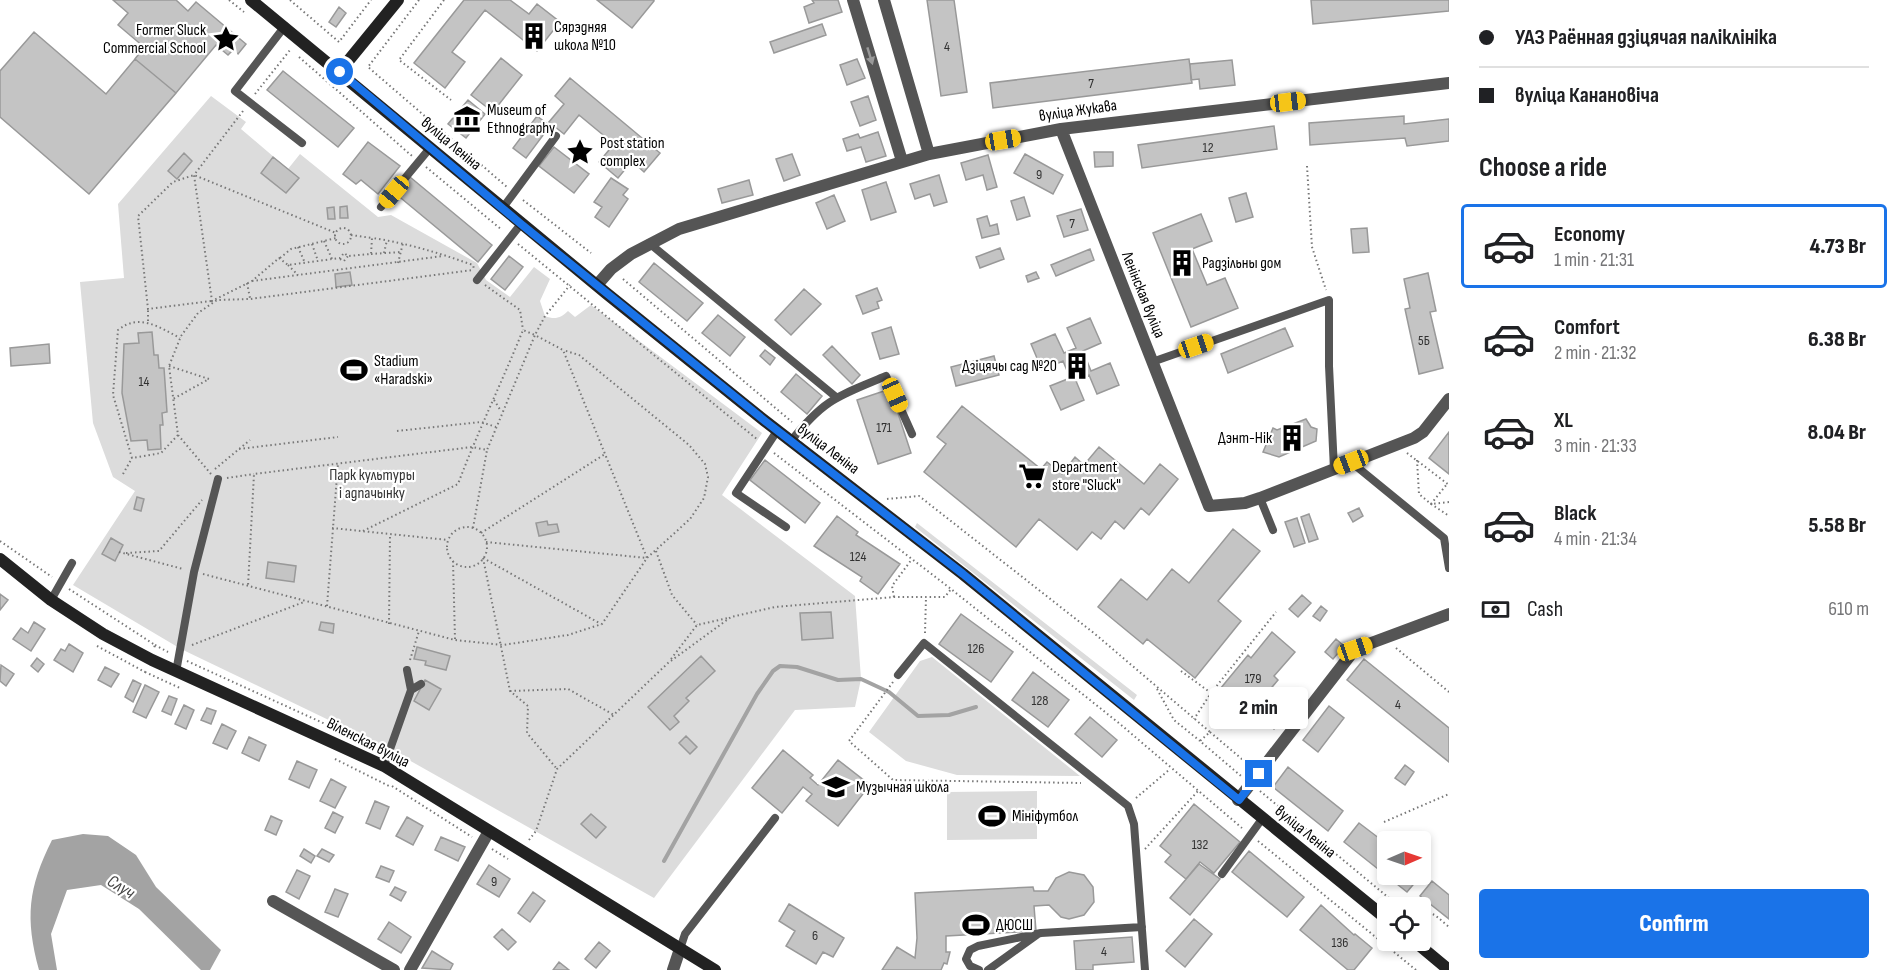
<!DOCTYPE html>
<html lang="en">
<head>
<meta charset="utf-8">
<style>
  body { margin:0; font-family:"Sofia Sans Condensed",sans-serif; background:#f6f6f6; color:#202124; height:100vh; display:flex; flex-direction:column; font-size:22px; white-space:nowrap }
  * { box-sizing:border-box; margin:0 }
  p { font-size:20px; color:#757577 }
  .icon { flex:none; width:33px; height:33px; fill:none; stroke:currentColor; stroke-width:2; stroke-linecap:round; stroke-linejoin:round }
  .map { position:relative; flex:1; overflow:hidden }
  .drawer { display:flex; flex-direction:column; background:#fff; width:450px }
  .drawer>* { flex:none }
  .hud { display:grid; align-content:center; height:132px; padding:0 30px; background:#fff }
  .needle { width:39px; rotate:88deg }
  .tools { position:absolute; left:1377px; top:831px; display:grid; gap:12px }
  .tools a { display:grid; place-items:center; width:54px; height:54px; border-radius:6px; background:#fff; box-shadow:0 3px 9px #0003; font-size:30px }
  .end { position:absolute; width:27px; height:27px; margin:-14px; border:8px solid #1a73e8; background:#fff; box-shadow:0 0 0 3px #fff }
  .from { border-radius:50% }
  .bubble { position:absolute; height:42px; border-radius:6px; background:#fff; box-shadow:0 3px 9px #0003; font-size:20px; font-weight:800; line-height:42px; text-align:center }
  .car { position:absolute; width:18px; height:36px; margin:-18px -9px; border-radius:8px; box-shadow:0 0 4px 2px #0007; background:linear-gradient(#f5c518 24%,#345 0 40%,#f5c518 0 76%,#345 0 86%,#f5c518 0) }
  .hud b { display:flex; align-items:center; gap:21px; height:57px; font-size:22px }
  .hud b+b { border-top:2px solid #e0e0e0 }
  .hud i { width:15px; height:15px; background:#202124 }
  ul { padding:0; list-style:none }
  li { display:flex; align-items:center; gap:18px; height:84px; margin:0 12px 9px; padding:0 18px; border:3px solid transparent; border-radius:6px }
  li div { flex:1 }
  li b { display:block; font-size:22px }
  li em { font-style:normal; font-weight:800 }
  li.on { border-color:#1a73e8 }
  li>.icon { width:54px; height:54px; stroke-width:1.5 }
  h2 { padding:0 30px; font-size:27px; line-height:72px }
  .pay { display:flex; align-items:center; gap:15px; height:66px; padding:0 30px; font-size:22px }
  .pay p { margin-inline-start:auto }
  .primary-button { display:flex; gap:12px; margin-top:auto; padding:12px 30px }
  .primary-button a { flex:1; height:69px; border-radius:6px; background:#1a73e8; color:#fff; font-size:24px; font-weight:800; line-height:69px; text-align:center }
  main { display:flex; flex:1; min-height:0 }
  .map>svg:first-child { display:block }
  .green { fill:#dcdcdc }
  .water { fill:#a3a3a3 }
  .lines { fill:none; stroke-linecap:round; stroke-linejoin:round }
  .stream { stroke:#a3a3a3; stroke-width:4 }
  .building { fill:#c4c4c4; stroke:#999; stroke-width:1.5 }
  .path { stroke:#777; stroke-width:2; stroke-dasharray:1.5 3; stroke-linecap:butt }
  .service { stroke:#555; stroke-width:8 }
  .minor { stroke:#555; stroke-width:12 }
  .secondary { stroke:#222; stroke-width:12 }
  .oneway { fill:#999 }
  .route { stroke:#1a73e8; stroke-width:8 }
  .labels { text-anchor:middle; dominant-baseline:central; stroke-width:4.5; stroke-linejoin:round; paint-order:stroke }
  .number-label { font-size:14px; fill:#313131 }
  .poi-label { font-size:16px; fill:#000; stroke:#fff; text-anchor:start }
  .street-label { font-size:16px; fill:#000; stroke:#fff }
  .park-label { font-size:16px; fill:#333; stroke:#fff }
  .water-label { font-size:18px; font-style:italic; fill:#444; stroke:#fff }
</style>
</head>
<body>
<main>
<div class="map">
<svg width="1449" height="970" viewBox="0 0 1449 970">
  <rect width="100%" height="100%" fill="#fff"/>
  <path class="green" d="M211,96L246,122L241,129L288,169L300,154L378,217L391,215L477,263L486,280L510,297L534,267L550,279L540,301L545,316C555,320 561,318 568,311L575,317L591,305L762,433L722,495L855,596L861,679L855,707L795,710L654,898L391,750L181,649L73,585L135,491L113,477L93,423L80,282L124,278L118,204Z
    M917,523L1137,695L1134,700L915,527Z
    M932,657L1080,776L957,775L906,761L869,732L920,661Z
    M1037,791V839L947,840V792Z"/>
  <path class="water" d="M83,834L108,836L136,855L156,887L221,950L210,970H201L139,909L101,885L67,890L51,934L57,970H39C25,918 28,888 52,840Z"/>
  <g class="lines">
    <path class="stream" d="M664,861L757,694L773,671L780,666L797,667L838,680L861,679L889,692L918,716L949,715L976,707"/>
  </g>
  <path class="building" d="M113,0H176L188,11L196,2L246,44L238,54L233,50L228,55L216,45L176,93L135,59L144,47L118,25L128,13Z
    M464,0H510L529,14L537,4L560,22L537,51L485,10L452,52L465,62L445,88L414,63Z
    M597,0H654V1L632,28Z
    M812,0H838L842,12L809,23L804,7L814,3Z
    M927,0H954L967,92L941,96Z
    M1311,0H1449V11L1313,24Z
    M339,7L346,13L336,27L329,22Z
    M822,24L826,35L774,53L770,42Z
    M34,32L106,94L135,59L176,93L89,194L0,117V71Z
    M501,58L522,75L493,112L471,95Z
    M857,59L865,78L847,85L840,65Z
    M1189,59L1192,83L993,108L990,83Z
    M1232,60L1235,85L1200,89L1199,79L1191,80L1190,64Z
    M283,71L354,128L338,147L267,90Z
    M570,78L660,153L644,172L632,161L618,178L599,162L614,144L579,115L564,134L549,122L564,104L555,96Z
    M868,96L876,120L860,126L851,102Z
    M468,100L485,114L466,138L448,124Z
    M537,116L550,126L526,158L513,148Z
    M1404,116V124L1449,119V141L1407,146L1405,138L1310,145L1309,123Z
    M1274,126L1277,149L1142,168L1138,145Z
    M878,132L886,156L866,162L861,147L847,151L843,139L858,134L860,138Z
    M368,142L400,166L378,194L361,180L356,184L343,174Z
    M554,147L589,174L574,193L539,166Z
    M1094,152H1113V166L1095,167Z
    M184,153L192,161L177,179L168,171Z
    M792,154L800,175L784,181L776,159Z
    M1025,154L1063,175L1053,194L1014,173Z
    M988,155L997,187L987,190L983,175L966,180L961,163Z
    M273,157L299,178L286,193L261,173Z
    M939,175L947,202L934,206L930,194L915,199L910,184Z
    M410,177L492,245L478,262L396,194Z
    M611,178L628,189L623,195L628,199L609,227L595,217L602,207L594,202Z
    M749,180L753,195L722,203L718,189Z
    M886,182L896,212L871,220L862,190Z
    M1246,193L1253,217L1236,222L1229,198Z
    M834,195L845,221L827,229L816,203Z
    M1024,197L1030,216L1017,220L1011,201Z
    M347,206L348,218H340V207Z
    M334,207L335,219H328L327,208Z
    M1081,209L1088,230L1064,237L1057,216Z
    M1201,214L1212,241L1192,249L1207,285L1225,278L1238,308L1191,327L1153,233Z
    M987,216L990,226L997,224L999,234L982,238L977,219Z
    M1367,228L1369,252L1353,253L1351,229Z
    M1000,248L1004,259L980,268L976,257Z
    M1090,249L1094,260L1056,276L1051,265Z
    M509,256L523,267L505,290L491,279Z
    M654,263L703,303L687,321L639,282Z
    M350,272L352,285L336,287L335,274Z
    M1036,272L1039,278L1028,282L1026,276Z
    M1428,273L1436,311L1430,312L1443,368L1419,374L1405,309L1410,308L1404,279Z
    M877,288L882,300L877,302L879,308L863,314L856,296Z
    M804,289L821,304L791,335L775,320Z
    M718,315L745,337L730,356L702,333Z
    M1090,318L1101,343L1083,351L1091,371L1110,363L1119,385L1097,394L1089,375L1076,381L1084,400L1061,410L1050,386L1070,378L1063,361L1042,370L1031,344L1055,334L1064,353L1076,348L1067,328Z
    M891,327L899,354L880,359L872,333Z
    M1285,328L1293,346L1228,373L1221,354Z
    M152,332L154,355H158L159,368H164L167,412L162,413L163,425H160L161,449L148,450L147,440L131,441L122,393L124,344L139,343L138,333Z
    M49,344L50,363L11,366L10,348Z
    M832,346L860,375L852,384L823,355Z
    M765,350L775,358L770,365L760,356Z
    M994,356L999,375L956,386L951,367Z
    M796,374L822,396L807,414L781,392Z
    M890,389L911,453L878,464L857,400Z
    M962,406L1041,469L1047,462L1062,474L1075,457L1084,465L1099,447L1144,484L1160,464L1178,479L1149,515L1141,508L1124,529L1115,521L1101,539L1092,532L1077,550L1039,519L1016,547L924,472L946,444L937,437Z
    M1306,419L1311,427L1317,429L1316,441L1279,457L1263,452L1273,428L1277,430Z
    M1449,432V474L1429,458Z
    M765,460L820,503L805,523L750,480Z
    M137,497L144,499L141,511L134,509Z
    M1359,508L1363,516L1353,522L1348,513Z
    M1309,514L1318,539L1309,542L1301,517Z
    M837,516L858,532L856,535L900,564L878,594L860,581L862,577L814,546Z
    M1297,518L1305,543L1294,547L1285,522Z
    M547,521L548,525L557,524L559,532L539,536L536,523Z
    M1233,529L1260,551L1218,601L1241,621L1195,678L1147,639L1143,644L1098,607L1121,579L1147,600L1172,569L1189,583Z
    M111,538L123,545L115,561L102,554Z
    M268,562L296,566L294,582L266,578Z
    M0,594L8,600L0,610Z
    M1302,595L1311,603L1298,617L1289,609Z
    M1321,606L1327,611L1320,621L1313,616Z
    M831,612L833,638L802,640L800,613Z
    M961,614L1013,652L991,682L939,644Z
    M34,622L45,629L31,651L13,639L21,628L28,633Z
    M321,622L334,624L333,633L319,630Z
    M1272,632L1295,652L1274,676L1278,680L1240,725L1211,700L1248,655L1251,658Z
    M1336,639L1344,646L1333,659L1325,652Z
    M69,644L83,653L73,672L54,660L61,649L65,651Z
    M417,647L450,656L446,670L425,665L426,661L414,659Z
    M701,656L715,671L686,698L689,701L674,716L679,722L670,730L648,707Z
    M37,658L44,664L38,672L31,666Z
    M1364,659L1449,728V762L1347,680Z
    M1,665L14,674L6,686L0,681Z
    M105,667L119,674L111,687L98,680Z
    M1033,672L1069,700L1048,727L1012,700Z
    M133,680L141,684L133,702L125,697Z
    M425,680L441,689L429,710L414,701Z
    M145,685L159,692L146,718L133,712Z
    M169,696L177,699L171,715L162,711Z
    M184,705L194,710L186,729L175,724Z
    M1272,706L1285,717L1274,729L1262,719Z
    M1329,706L1344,718L1318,752L1303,740Z
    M207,708L216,711L211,724L201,720Z
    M1090,717L1117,740L1102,757L1075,734Z
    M222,724L236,731L227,749L213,743Z
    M686,736L697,747L690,754L679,743Z
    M249,737L266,745L259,761L242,753Z
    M783,750L813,775L810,778L818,785L838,760L870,785L838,826L806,801L812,794L803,787L782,813L752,788Z
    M297,761L317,770L309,788L289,779Z
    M1405,765L1414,772L1405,785L1395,778Z
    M1288,767L1343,811L1328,831L1273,787Z
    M331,779L346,787L335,808L320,801Z
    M375,801L389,807L380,829L366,823Z
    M1194,804L1240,842L1214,873L1200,862L1186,879L1165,862L1171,855L1160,846Z
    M333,812L343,817L335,833L325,828Z
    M591,814L606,827L596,838L581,824Z
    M271,816L282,821L276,835L265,830Z
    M407,817L423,826L413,845L396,836Z
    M1359,823L1388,845V874L1423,873L1407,892L1344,842Z
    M441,837L465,847L458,861L435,850Z
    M304,849L315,856L311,863L300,856Z
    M322,849L334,855L329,862L317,856Z
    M1249,851L1304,897L1287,917L1232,872Z
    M1199,864L1220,879L1190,915L1170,898Z
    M489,865L510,879L499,897L477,884Z
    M381,866L394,871L389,882L376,877Z
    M297,870L310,876L299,899L286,892Z
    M1069,872L1084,875L1093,887L1094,902L1084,915L1069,919L1061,917L1049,905L1034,906L1036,931L946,936V952H950L947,964L944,963L941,970H882L897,947L915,958L917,938L915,893L1033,887L1034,891H1048L1056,878Z
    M1432,881L1449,895V919L1420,896Z
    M395,887L406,892L401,901L390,895Z
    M335,889L348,894L338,917L325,912Z
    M533,892L545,901L530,922L518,913Z
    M789,904L844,938L833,957L823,952L816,964L786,946L795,931L779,921Z
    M1321,905L1354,935L1355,934L1372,948L1354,970H1348L1300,930Z
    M1194,919L1212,934L1185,967L1166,951Z
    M389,922L411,937L401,953L378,939Z
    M502,929L516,942L508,950L494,937Z
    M1132,937L1134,962L1093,965V970H1076L1074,941Z
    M599,942L610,951L596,968L585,959Z
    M432,951L453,964L450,970L422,968Z
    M559,962L569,970H553Z"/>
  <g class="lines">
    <path class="path" d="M229,0L244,12
      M290,0L339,42L371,0
      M419,0L368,67L507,187
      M444,0L399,60L451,100
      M299,57L412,156
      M255,94L290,50
      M243,111L194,175L212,301L252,281L279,258L288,265L340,258L344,253L348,256L371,254L372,238C407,243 439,253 473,265L474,269
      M1307,166L1312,247L1326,290
      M426,167L502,230
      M523,200L591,253
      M335 236a8 8 0 1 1 16 0a8 8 0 1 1-16 0Z
      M351,235L372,238
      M324,241L332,259
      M312,244L318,261
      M518,244L758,440
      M298,247L305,263
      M384,253L387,240
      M371,254L401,252
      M280,258L291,249L336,238
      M340,259L344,261L348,256
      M398,263L403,243
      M288,265L298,275
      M623,279L792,422
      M252,281L443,256
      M247,283L250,298
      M485,285L520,310L523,330
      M211,301L148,309L138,216L173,182L194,175L336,233
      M148,321V309
      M169,366L209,379L173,399
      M494,400L501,411
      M397,431L481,422L496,427
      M178,435L161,453L132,458L113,395L118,330C139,313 159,327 180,338
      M808,435L834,457
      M239,449L338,437
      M774,453L951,589L1120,724L1242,828
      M1407,453L1449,485
      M1417,460L1419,494L1431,504L1447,484
      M215,469L250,440
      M123,474L132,458
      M211,474L178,435L169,366L181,336L198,313L217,300L250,299L473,270
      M227,478L254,474
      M887,499L919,496L1095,634L1210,732L1200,741L1241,776
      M1449,502L1431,504L1449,516
      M447 547a20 20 0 1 1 40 0a20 20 0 1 1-40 0Z
      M332,528L448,540
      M473,528L487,450
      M363,531L458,484C478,431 502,382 523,330L535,335L545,316L570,285
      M481,533L605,454
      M0,541L52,577
      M486,542L647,558L690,519L704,498L708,477L705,464L689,445L579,355L563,350
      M656,551L672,595L697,625
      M119,552L183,569
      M126,553L159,551L202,500
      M483,558L510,691L528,706L527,733L557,769
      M483,558L601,624
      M453,561L455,639
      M203,574L455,640L503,645L568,635L602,624L647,558L563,350L535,335L487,450L472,447L254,474L248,586
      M69,589L155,645L154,648
      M894,597L892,586L912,559
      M327,606L338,463
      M389,624L390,535
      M925,633L926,597
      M155,645L168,652
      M192,645L304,602
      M97,646L145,672L146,670
      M1396,648L1449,692
      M671,659L697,625L728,618
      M410,660L419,631
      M187,661L367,743
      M1181,671L1211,693L1194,719
      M145,672L180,688
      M893,682L849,741L893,780L1081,783
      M1157,689L1174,720L1200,741
      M510,691L568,689L614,715
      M1211,693L1276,612
      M1210,732L1243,760L1247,770
      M335,759L391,787
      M392,786L472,837
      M1260,791L1389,898L1414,908
      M1136,798L1170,769
      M1384,822L1449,794
      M529,840L536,831L557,769L668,663L731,617L775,607L894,597H945L951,589
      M1258,841L1416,970
      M492,849L508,859
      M1145,849L1198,791
      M1420,910L1435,915L1449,927"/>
    <path class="service" d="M285,26L235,91L302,143
      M381,207L430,148
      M502,209L556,136
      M649,243L836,397
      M477,280L521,224
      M1152,362L1329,300V366L1334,469
      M777,431L736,493L786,527
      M791,441C824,399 838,396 886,376L912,434
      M1351,462L1444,538L1449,568
      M1260,498L1273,530
      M51,600L72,563
      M407,670L411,690
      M176,672L194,572L218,479
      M898,675L924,643L1128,806L1134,824L1145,970
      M384,766L411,690L421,684
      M1222,874L1262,819
      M680,949L685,934L775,818
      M979,970L970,966L966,959L970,950L978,946L1041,933L1142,927
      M988,970L1038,934"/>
    <path class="minor" d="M853,0L902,161
      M884,0L929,154
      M1061,129L1209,506L1245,503L1260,498L1414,438L1423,432L1449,399
      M597,285L611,269L631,254L679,229L929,154L1061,129L1449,83
      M1238,800L1355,649L1449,614
      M273,901L394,970
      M410,970L488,833
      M673,970L680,949"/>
    <path class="secondary" d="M251,0L606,293L765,421L963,574L1388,920
      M340,71L398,0
      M0,559L51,600L103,634L152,660L384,766L715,970
      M1413,940L1449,970"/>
  </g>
  <defs><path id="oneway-solid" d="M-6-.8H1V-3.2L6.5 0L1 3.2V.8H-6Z" transform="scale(1.5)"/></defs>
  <use class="oneway" href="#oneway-solid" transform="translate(870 56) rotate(73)"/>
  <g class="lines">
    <path class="route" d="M340,72L521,224L765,421L963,574L1239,800L1259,774"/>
  </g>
  <defs>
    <symbol id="building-bare" viewBox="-9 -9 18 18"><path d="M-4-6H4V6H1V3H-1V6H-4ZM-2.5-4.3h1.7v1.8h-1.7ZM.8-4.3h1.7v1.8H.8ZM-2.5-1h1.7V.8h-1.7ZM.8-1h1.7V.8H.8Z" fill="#000" stroke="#fff" stroke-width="2.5" paint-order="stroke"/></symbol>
    <symbol id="sight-bare" viewBox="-9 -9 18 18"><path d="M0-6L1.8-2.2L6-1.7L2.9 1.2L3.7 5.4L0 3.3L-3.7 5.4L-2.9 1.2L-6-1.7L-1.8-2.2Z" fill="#000" stroke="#fff" stroke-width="2.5" paint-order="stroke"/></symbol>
    <symbol id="museum-bare" viewBox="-9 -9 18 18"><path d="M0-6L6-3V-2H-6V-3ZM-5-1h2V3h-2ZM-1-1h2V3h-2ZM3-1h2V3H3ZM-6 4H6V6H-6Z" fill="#000" stroke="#fff" stroke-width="2.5" paint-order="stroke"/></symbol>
    <symbol id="stadium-bare" viewBox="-9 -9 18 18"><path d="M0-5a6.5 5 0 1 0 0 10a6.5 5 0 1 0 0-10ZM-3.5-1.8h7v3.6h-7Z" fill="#000" stroke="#fff" stroke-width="2.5" paint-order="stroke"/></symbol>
    <symbol id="supermarket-bare" viewBox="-9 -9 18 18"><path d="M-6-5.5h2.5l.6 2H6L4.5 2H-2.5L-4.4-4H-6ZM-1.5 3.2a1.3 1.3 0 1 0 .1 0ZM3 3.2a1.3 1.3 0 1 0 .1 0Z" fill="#000" stroke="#fff" stroke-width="2.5" paint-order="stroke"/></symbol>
    <symbol id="school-bare" viewBox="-9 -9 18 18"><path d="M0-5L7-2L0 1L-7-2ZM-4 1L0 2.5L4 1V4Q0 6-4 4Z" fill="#000" stroke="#fff" stroke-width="2.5" paint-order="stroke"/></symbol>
  </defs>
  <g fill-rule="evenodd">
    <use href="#building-bare" x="515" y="17" width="38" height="38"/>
    <use href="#sight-bare" x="207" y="20" width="38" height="38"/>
    <use href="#museum-bare" x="448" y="100" width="38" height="38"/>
    <use href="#sight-bare" x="561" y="133" width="38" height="38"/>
    <use href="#building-bare" x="1163" y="244" width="38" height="38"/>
    <use href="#building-bare" x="1058" y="347" width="38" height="38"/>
    <use href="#stadium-bare" x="335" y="351" width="38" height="38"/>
    <use href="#building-bare" x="1273" y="419" width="38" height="38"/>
    <use href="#supermarket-bare" x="1013" y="457" width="38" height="38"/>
    <use href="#school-bare" x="817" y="768" width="38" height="38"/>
    <use href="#stadium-bare" x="973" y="797" width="38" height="38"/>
    <use href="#stadium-bare" x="957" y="906" width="38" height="38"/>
  </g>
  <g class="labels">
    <g class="number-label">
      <text x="947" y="46">4</text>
      <text x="1091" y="83">7</text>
      <text x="1208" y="147">12</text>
      <text x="1039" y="174">9</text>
      <text x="1072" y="223">7</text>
      <text x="1424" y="340">5Б</text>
      <text x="144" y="381">14</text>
      <text x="884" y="427">171</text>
      <text x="858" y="556">124</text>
      <text x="976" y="648">126</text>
      <text x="1253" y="678">179</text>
      <text x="1040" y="700">128</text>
      <text x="1398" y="704">4</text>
      <text x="1200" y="844">132</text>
      <text x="494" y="881">9</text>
      <text x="815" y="935">6</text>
      <text x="1340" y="942">136</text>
      <text x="1104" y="951">4</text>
    </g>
    <g class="poi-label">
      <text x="554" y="27">Сярэдняя<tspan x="554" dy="18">школа №10</tspan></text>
      <text x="206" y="30" text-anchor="end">Former Sluck<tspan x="206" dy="18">Commercial School</tspan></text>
      <text x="487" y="110">Museum of<tspan x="487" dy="18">Ethnography</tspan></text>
      <text x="600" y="143">Post station<tspan x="600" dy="18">complex</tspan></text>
      <text x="1202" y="263">Радзільны дом</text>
      <text x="374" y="361">Stadium<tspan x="374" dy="18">«Haradski»</tspan></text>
      <text x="1057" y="366" text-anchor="end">Дзіцячы сад №20</text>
      <text x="1272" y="438" text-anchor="end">Дэнт-Нік</text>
      <text x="1052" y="467">Department<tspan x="1052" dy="18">store "Sluck"</tspan></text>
      <text x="856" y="787">Музычная школа</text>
      <text x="1012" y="816">Мініфутбол</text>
      <text x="996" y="925">ДЮСШ</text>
    </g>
    <g class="street-label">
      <text transform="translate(1078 111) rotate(-8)">вуліца Жукава</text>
      <text transform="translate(451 144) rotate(40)">вуліца Леніна</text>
      <text transform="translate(1143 295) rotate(68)">Ленінская вуліца</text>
      <text transform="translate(828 449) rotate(37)">вуліца Леніна</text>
      <text transform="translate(368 743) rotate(27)">Віленская вуліца</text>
      <text transform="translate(1305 832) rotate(39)">вуліца Леніна</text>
    </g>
    <g class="park-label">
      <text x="372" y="475">Парк культуры<tspan x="372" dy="18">і адпачынку</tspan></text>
    </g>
    <g class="water-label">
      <text transform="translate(121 887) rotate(32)">Случ</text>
    </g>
  </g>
</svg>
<div class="tools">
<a><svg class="needle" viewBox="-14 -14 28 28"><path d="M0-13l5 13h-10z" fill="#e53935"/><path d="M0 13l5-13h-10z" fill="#757577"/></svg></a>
<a><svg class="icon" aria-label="locate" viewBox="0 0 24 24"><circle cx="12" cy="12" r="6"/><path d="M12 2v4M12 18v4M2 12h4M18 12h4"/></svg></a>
</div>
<i class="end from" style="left:340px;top:72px"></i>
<i class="end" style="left:1259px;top:774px"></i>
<div class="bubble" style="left:1209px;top:687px;width:99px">2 min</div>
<i class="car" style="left:1288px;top:102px;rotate:83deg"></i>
<i class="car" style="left:1003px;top:140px;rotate:80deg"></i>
<i class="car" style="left:394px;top:192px;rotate:220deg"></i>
<i class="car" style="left:1196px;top:346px;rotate:71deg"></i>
<i class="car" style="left:895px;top:395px;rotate:156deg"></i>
<i class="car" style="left:1351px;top:462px;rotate:249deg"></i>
<i class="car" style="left:1355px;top:649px;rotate:71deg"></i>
</div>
<section class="drawer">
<div class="hud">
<b><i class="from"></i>УАЗ Раённая дзіцячая паліклініка</b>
<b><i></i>вуліца Канановіча</b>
</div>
<h2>Choose a ride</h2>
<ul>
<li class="on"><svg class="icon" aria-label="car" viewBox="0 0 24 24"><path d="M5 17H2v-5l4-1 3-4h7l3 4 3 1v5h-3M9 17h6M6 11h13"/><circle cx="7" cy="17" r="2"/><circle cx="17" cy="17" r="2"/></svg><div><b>Economy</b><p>1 min · 21:31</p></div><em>4.73 Br</em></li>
<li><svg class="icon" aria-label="car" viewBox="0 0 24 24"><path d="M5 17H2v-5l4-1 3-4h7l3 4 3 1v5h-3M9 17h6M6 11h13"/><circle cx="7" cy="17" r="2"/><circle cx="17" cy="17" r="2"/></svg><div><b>Comfort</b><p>2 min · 21:32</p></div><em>6.38 Br</em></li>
<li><svg class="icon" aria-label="car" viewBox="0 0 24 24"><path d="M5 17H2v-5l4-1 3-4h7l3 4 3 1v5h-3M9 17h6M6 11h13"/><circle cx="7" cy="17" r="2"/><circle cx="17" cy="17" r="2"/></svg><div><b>XL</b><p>3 min · 21:33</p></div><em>8.04 Br</em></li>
<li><svg class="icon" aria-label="car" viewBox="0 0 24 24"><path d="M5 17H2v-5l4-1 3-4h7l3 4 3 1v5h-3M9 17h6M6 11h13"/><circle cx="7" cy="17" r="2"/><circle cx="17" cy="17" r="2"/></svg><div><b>Black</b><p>4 min · 21:34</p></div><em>5.58 Br</em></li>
</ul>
<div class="pay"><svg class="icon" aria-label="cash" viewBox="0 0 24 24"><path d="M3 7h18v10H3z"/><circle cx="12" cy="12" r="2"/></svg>Cash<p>610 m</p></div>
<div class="primary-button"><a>Confirm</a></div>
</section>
</main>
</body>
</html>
